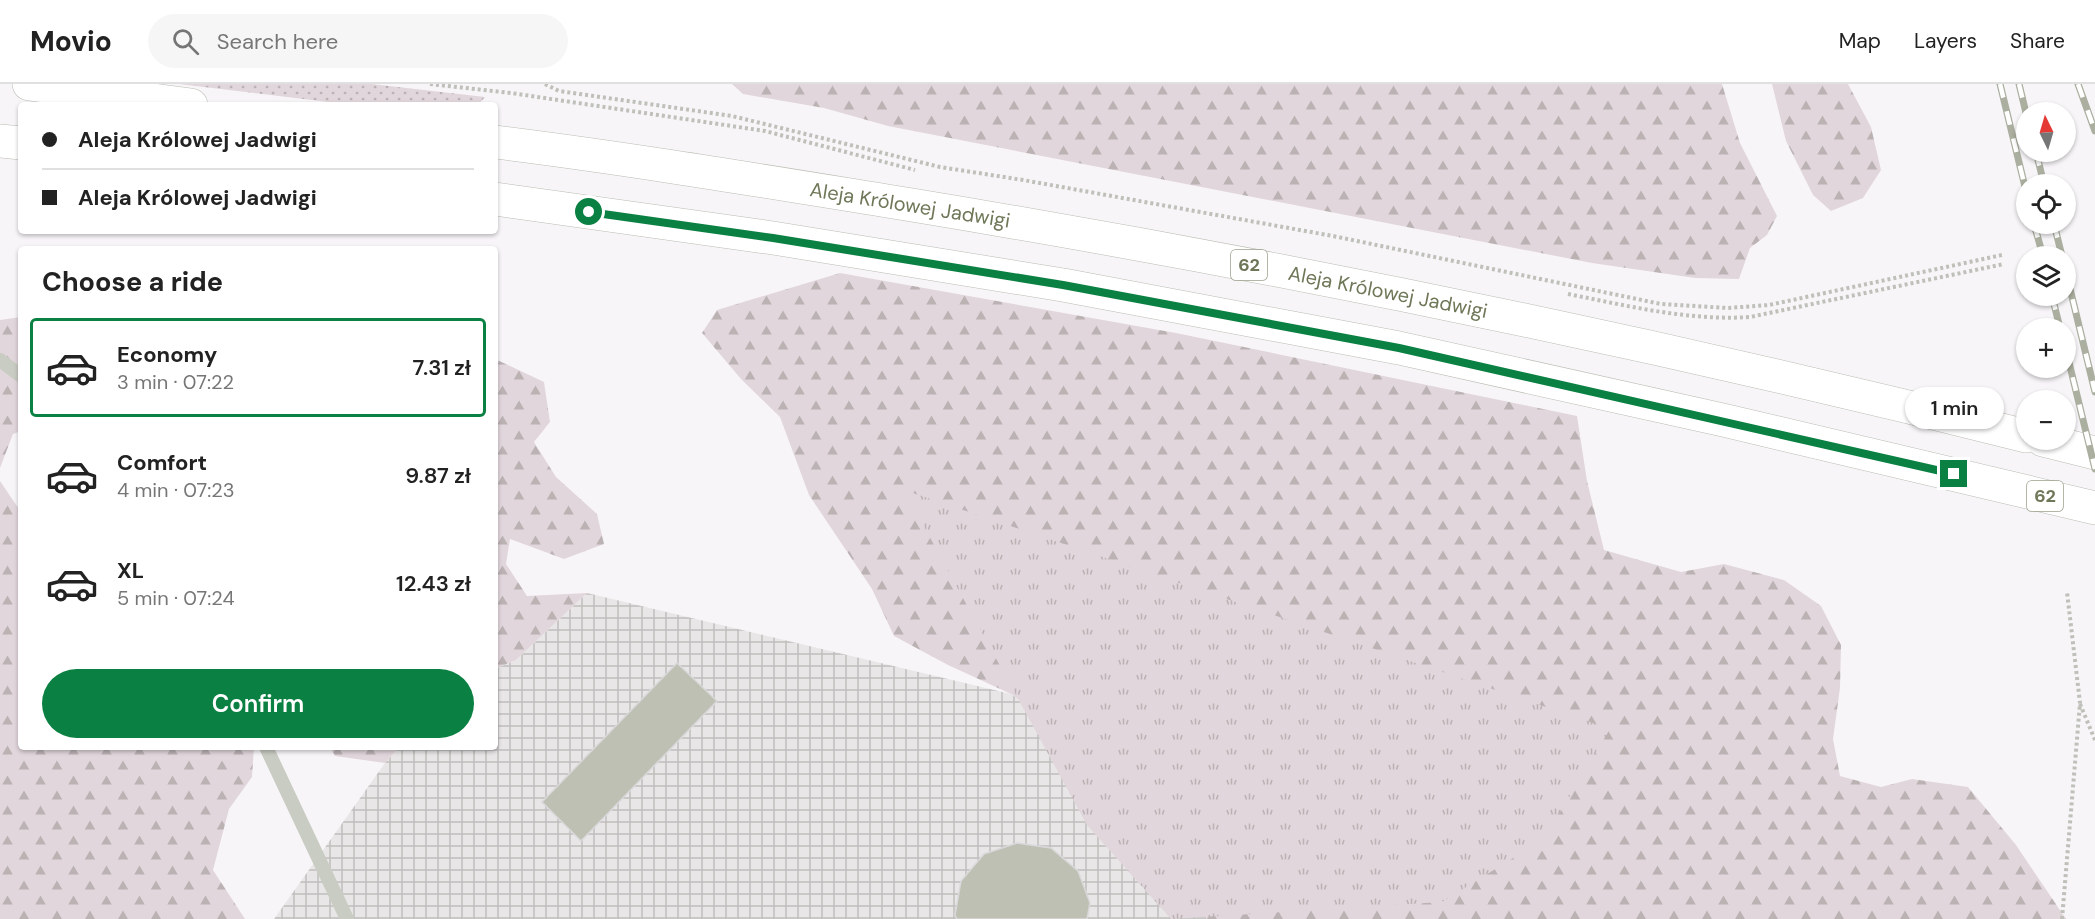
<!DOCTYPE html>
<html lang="en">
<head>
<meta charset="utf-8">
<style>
  body { margin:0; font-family:"DM Sans",sans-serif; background:#f6f6f6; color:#222; height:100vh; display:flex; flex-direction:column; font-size:22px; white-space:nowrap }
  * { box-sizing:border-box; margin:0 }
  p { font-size:20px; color:#767676 }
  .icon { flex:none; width:33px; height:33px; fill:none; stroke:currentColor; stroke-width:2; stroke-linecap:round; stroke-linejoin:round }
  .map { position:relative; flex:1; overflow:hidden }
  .details { position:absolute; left:18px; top:162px; width:480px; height:504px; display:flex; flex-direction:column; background:#fff; border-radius:6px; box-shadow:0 2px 4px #0004 }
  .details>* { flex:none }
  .top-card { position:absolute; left:18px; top:18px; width:480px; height:132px; border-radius:6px; box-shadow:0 2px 4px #0004; display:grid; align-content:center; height:132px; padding:0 24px; background:#fff }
  .needle { width:39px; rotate:355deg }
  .fabs { position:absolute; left:2016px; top:18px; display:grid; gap:12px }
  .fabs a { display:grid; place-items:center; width:60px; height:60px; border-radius:50%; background:#fff; box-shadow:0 2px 4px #0004; font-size:30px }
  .end { position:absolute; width:27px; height:27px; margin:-14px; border:8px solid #0b8043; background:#fff; box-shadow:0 0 0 3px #fff }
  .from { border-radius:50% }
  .bubble { position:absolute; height:42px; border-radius:21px; background:#fff; box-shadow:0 2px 4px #0004; font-size:20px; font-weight:600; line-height:42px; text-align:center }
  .top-card b { display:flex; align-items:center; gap:21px; height:57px; font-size:22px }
  .top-card b+b { border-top:2px solid #e0e0e0 }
  .top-card i { width:15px; height:15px; background:#222 }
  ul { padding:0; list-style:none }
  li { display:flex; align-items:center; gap:18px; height:99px; margin:0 12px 9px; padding:0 12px; border:3px solid transparent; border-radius:6px }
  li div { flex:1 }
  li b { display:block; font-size:22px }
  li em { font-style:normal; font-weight:600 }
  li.on { border-color:#0b8043 }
  li>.icon { width:54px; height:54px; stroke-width:1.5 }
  h2 { padding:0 24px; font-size:27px; line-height:72px }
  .cta { display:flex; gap:12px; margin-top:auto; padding:12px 24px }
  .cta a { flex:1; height:69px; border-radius:36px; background:#0b8043; color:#fff; font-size:24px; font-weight:600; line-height:69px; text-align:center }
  header { display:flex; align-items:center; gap:36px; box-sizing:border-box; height:84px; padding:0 30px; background:#fff; border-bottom:2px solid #e0e0e0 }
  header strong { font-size:28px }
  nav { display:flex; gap:33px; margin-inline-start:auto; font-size:21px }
  .search { width:420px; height:54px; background:#f6f6f6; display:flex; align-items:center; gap:15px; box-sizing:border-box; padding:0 21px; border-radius:33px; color:#767676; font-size:22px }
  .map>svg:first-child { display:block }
  .industrial { fill:url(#industrial-grid) }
  .grass { fill:url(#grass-dots) }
  .forest { fill:url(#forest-firs) }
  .park { fill:url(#park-tufts) }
  .building { fill:#bdc0b3; stroke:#dad8da; stroke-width:1.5 }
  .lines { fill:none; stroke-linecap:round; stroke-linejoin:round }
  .primary-casing { stroke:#babdb2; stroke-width:34 }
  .path { stroke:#bec0b9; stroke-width:4; stroke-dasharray:3 3; stroke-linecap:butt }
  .service { stroke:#c9ccc3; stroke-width:14 }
  .primary { stroke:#fff; stroke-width:33 }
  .rail-casing { stroke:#aaaf9f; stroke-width:7 }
  .rail { stroke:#fff; stroke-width:4.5; stroke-dasharray:14; stroke-linecap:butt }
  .route { stroke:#0b8043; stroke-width:8 }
  .labels { text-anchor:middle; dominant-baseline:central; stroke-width:6; stroke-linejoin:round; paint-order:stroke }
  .shield { fill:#fff; stroke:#9aa08a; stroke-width:1.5 }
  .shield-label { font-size:18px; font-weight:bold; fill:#6e7758 }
  .street-label { font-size:20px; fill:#6e7758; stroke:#fff }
</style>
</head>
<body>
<header>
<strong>Movio</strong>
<div class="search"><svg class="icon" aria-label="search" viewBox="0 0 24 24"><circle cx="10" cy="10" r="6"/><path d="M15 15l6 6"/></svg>Search here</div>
<nav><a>Map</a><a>Layers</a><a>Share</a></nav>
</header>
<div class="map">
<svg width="2095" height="835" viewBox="0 0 2095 835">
  <defs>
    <pattern id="industrial-grid" width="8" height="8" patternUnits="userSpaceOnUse" patternTransform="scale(1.5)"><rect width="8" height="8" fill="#e8e6e6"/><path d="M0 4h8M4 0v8" fill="none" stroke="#c0bfbd"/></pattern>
    <pattern id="grass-dots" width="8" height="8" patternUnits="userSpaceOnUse" patternTransform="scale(1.5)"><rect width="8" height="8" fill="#e1d6db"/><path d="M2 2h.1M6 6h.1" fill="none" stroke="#bbb2b4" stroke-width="1.8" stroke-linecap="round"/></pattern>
    <pattern id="forest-firs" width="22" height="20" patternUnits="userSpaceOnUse" patternTransform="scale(1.5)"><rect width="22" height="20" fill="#e1d6db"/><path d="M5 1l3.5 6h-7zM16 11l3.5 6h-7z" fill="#bbb2b4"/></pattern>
    <pattern id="park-tufts" width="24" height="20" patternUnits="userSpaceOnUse" patternTransform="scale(1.5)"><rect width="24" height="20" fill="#e1d6db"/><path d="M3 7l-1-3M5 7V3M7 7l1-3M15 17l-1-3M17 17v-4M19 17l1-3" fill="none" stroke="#bbb2b4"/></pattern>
  </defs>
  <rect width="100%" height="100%" fill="#f8f5f8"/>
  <path class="industrial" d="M587,509L1011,610L1084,662L1145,745L1207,835H274L385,679L399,663H495V585L516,576Z"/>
  <path class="grass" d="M179,0H372L485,13L478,21H353Z"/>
  <path class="forest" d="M732,0H1722L1740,59L1777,132L1767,151L1750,164L1739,195L1695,194L1592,179L888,42L824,24L743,10Z
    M1772,0H1848L1871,43L1881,86L1863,114L1831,127L1813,111L1786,57Z
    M840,189L1176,249L1577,332L1587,397L1604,466L1681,488L1724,480L1784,496L1821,522L1841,561L1840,604L1833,655L1840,692L1881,703L1912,695L1968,703L2016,761L2066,835H1207L1145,745L1084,662L1011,610L948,581L894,552L872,505L809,411L780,333L741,295L702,249L717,226Z
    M21,233V347L13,350L0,384V236Z
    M495,275L544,298L550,338L534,358L556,393L597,430L604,460L564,475L510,455L506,480L527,512L587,509L516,576L495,585Z
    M0,397L21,428V663H254L252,693L229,725L213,786L245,835H0Z
    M330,663H399L385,679L335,672Z"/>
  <path class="park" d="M904,406L1552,625L1610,645L1544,755L1442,818L1171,835L1087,741Z"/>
  <path class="building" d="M677,579L717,617L581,757L542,718Z
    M1017,759L1051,764L1078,787L1090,819L1087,835H957L955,831L961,797L984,770Z"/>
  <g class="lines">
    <defs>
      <path id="primary" d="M29,0L191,21
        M0,57L21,59
        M495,58C632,75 769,98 906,120C1283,182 1656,259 2026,352
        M495,115L773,154L1063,201L1399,264L1723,336L2095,424
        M2043,356L2095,369"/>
    </defs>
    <use href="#primary" class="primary-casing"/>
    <path class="path" d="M430,0L511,9L765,47L915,86
      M545,0L559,7L732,32L940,83L1023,96L1333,152L1661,220L1728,224L1769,221L2002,171
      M1568,210C1629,222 1688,237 1750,233L2004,180
      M2080,620L2095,656
      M2062,835L2080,619L2067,508"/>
    <path class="service" d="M0,276L21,292
      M266,663L347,835"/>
    <use href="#primary" class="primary"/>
    <defs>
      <path id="rail" d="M2000,0L2026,107
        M2019,0L2026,29
        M2078,0L2095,47
        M2036,68L2044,100
        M2034,140L2043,172
        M2054,140L2062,172
        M2066,188L2095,308
        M2052,212L2060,244
        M2066,266L2095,385"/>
    </defs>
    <use href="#rail" class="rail-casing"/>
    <use href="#rail" class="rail"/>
  </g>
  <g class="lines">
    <path class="route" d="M589,128L773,154L1063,201L1399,264L1954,390"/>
  </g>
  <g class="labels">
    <g class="shield">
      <rect x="1231" y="166" width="36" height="30" rx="4.5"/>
      <rect x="2027" y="397" width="36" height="30" rx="4.5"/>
    </g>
    <g class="shield-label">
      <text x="1249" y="181">62</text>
      <text x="2045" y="412">62</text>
    </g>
    <g class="street-label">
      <text transform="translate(910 121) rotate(9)">Aleja Królowej Jadwigi</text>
      <text transform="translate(1388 208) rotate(11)">Aleja Królowej Jadwigi</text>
    </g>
  </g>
</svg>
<div class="fabs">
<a><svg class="needle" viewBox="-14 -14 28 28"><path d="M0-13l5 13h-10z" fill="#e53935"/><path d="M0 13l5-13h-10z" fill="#767676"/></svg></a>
<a><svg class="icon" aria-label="locate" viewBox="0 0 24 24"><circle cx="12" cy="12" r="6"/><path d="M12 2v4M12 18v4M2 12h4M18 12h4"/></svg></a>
<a><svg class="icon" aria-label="layers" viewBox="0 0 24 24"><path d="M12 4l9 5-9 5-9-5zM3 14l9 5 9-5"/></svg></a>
<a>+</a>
<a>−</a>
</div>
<i class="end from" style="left:589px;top:128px"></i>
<i class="end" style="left:1954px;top:390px"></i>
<div class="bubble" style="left:1905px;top:303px;width:99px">1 min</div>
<div class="top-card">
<b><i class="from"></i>Aleja Królowej Jadwigi</b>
<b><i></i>Aleja Królowej Jadwigi</b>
</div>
<section class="details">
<h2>Choose a ride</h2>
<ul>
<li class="on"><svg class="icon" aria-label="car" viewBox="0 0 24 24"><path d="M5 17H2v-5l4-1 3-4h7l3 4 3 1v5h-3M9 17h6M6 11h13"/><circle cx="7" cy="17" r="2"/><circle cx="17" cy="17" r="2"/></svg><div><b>Economy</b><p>3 min · 07:22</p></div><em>7.31 zł</em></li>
<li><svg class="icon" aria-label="car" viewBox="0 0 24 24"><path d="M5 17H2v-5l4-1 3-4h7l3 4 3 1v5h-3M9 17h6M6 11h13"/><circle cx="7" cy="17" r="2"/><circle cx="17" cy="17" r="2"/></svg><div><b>Comfort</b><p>4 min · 07:23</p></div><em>9.87 zł</em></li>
<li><svg class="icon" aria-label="car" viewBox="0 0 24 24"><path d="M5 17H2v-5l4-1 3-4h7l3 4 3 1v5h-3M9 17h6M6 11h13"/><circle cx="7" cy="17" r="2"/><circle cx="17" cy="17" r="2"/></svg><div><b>XL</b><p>5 min · 07:24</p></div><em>12.43 zł</em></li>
</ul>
<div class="cta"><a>Confirm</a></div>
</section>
</div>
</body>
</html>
